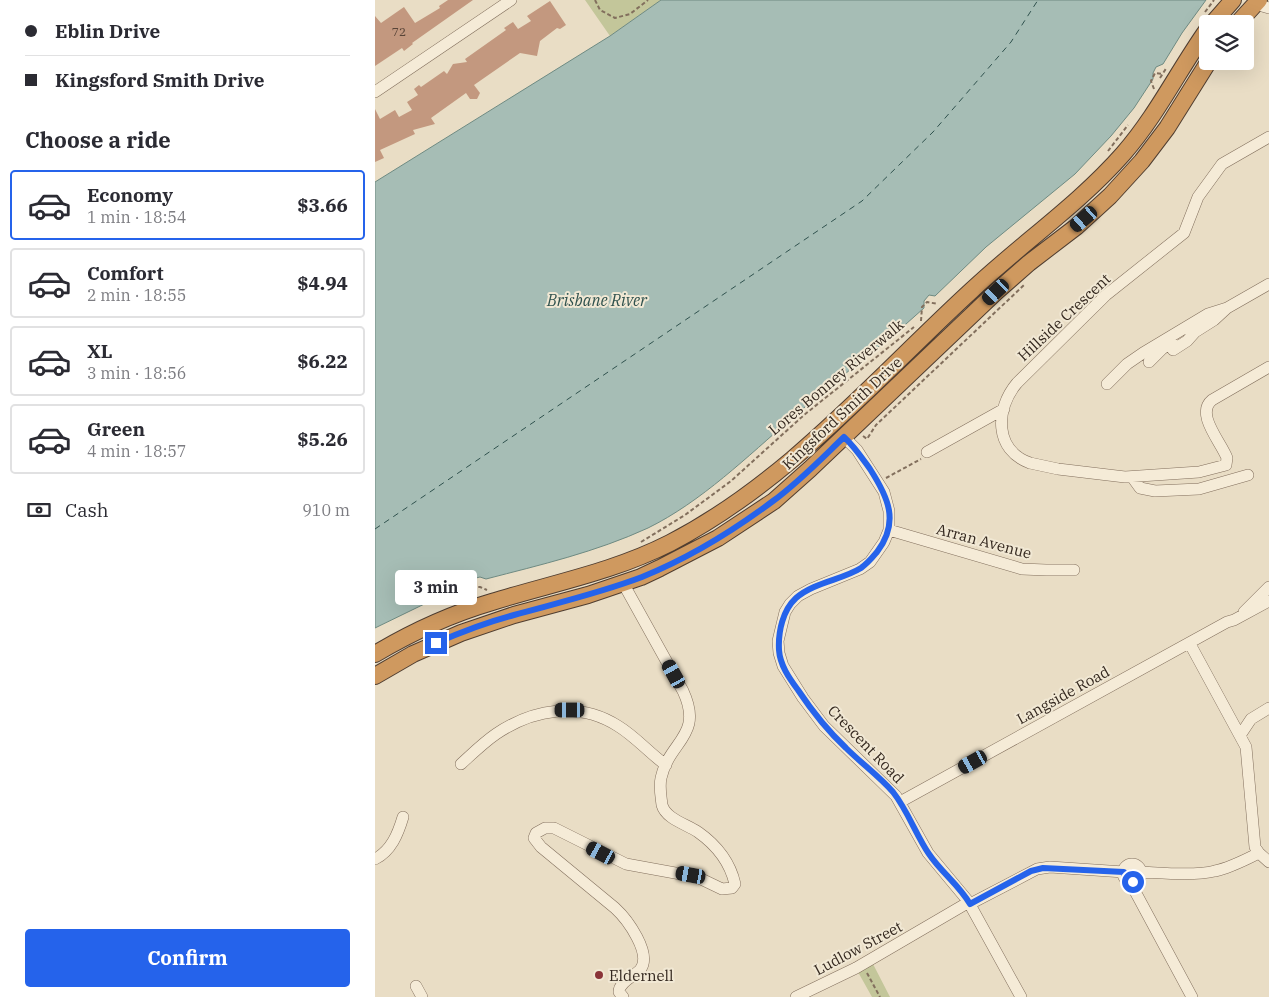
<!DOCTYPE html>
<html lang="en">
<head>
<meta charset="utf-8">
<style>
  body { margin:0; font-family:"IBM Plex Serif",serif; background:#f7f7f7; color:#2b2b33; height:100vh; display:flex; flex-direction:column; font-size:19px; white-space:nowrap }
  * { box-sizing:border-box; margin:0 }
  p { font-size:16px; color:#7c7c81 }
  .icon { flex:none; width:28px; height:28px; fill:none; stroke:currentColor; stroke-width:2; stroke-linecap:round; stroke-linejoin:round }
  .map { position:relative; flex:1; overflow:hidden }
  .panel { display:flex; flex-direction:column; background:#fff; width:375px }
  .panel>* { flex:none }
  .guide { display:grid; align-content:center; height:110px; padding:0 25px; background:#fff }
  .buttons { position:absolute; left:824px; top:15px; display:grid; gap:10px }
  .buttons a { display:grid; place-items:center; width:55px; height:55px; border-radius:5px; background:#fff; box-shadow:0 5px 20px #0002; font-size:25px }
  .end { position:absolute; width:22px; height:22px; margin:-11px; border:6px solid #2563eb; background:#fff; box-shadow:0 0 0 2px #fff }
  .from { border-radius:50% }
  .bubble { position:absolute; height:35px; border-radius:5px; background:#fff; box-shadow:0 5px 20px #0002; font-size:16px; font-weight:800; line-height:35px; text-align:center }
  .car { position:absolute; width:15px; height:30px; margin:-15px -8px; border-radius:6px; box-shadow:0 0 4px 1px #0007; background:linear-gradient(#222 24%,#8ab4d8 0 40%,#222 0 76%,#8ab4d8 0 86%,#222 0) }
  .guide b { display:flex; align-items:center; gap:18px; height:48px; font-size:19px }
  .guide b+b { border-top:1px solid #e1e1e2 }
  .guide i { width:12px; height:12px; background:#2b2b33 }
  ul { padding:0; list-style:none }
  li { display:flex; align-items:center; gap:15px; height:70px; margin:0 10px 8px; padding:0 15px; border:2px solid #e1e1e2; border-radius:5px }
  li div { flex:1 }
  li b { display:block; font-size:19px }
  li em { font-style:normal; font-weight:800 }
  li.selected { border-color:#2563eb }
  li>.icon { width:45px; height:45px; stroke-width:1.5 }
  h2 { padding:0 25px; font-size:22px; line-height:60px }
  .pay { display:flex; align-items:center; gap:12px; height:55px; padding:0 25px; font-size:19px }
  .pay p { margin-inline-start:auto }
  .action { display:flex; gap:10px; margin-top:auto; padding:10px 25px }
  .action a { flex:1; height:58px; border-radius:5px; background:#2563eb; color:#fff; font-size:20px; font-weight:800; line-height:58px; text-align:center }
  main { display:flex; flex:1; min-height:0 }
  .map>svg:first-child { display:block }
  .green { fill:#c3c69a }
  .water { fill:#a6bdb5; stroke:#6e8a82 }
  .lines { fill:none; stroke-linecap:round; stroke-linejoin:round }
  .ferry { stroke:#30524e; stroke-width:1; stroke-dasharray:6 5; stroke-linecap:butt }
  .building { fill:#c3987f }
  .minor-casing { stroke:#826f5d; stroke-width:12 }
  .highway-casing { stroke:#503e31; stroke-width:18 }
  .path { stroke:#826f5d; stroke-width:2; stroke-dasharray:4 2.5; stroke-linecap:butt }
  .minor { stroke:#f5ebd7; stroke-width:11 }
  .highway { stroke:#cf995f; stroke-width:16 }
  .route { stroke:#2563eb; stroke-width:6 }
  .poi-dot { fill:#8a3438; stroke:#f1e8d4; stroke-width:2 }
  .labels { text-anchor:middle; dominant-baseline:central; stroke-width:4; stroke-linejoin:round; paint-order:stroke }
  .number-label { font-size:12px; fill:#584437 }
  .street-label { font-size:15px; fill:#34281f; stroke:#f1e8d4 }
  .poi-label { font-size:15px; fill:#34281f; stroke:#f1e8d4; text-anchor:start }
  .water-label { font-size:16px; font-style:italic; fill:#30524e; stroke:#f1e8d4 }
</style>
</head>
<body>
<main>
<section class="panel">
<div class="guide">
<b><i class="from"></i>Eblin Drive</b>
<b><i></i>Kingsford Smith Drive</b>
</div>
<h2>Choose a ride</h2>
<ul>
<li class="selected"><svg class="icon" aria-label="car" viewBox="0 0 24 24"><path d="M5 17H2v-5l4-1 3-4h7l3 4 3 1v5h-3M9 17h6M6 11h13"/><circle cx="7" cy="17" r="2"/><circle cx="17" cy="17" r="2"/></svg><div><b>Economy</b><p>1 min · 18:54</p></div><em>$3.66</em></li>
<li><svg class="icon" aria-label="car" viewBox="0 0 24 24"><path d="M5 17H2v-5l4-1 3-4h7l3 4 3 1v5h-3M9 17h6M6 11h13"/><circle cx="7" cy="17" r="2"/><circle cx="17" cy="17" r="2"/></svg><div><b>Comfort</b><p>2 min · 18:55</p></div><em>$4.94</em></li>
<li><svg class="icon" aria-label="car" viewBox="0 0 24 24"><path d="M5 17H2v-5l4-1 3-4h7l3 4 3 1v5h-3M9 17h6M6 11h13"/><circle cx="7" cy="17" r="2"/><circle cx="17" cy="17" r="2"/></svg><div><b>XL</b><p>3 min · 18:56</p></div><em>$6.22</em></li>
<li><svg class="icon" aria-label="car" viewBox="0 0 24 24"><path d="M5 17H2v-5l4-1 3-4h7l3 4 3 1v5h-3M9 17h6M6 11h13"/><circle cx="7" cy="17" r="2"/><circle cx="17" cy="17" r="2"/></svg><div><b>Green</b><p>4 min · 18:57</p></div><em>$5.26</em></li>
</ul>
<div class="pay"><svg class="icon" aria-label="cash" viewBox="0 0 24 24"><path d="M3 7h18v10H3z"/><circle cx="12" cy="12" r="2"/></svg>Cash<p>910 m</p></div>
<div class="action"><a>Confirm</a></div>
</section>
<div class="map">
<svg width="894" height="997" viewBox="0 0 894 997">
  <rect width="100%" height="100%" fill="#e9ddc5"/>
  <path class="green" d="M210,0H286L235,36Z
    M498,964L515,997H497L483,972Z"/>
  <path class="water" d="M286,0H831L807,33L788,64L781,67L778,73V79L759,108L736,136L700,174L611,247L560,296L554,295L549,301V308L531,324C493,356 454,386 417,418C373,456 326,502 273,528C221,552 165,565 111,579L105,577L97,579L91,586L72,593L0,628V182L235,36Z"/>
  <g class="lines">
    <path class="ferry" d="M0,529L487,201L558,132L636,42L663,0"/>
  </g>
  <path class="building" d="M73,0H98L37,43L38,44L29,51L27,48L0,66V16L6,23L29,7L40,23L65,8L64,6Z
    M175,1L191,25L185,29L182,28L165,41L162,56L145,53L99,85L105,93L102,99H95L91,93L56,118L60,124L38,130L40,134L5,150L9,158L0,162V109L5,119L20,110L24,117L37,110L32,102L43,95L39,89L44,85L46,87L69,71L72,74L78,64L92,62L90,59L131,30L129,28L138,22L143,29L156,21L152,16Z"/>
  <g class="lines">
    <defs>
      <path id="minor" d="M880,4L894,8
        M0,92L136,0
        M894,137L847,164L823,197L809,233L731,295L642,383C620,409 619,450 655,463L683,469L750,477L824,472L851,465L852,458C846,442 820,414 837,400L894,367
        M798,350L812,341L820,332L839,320L852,308L894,284
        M774,362L787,349L797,342
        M732,384L752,364L768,353L833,314L852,308
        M469,437L482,450L509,492L514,511V530L509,542L495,562L485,569L436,589L423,596L415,604L410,612L403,641L404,653L408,666L428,698L449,726L521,796L553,853L593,901L646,997
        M552,452L629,409
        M757,477L765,488L780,491L824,489L873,475
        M514,530L647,569L671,570H699
        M869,612L894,587
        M815,644L871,747L880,847L884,853L894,862
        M866,734L876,719L894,708
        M86,764C97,754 108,743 121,734C158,709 204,701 243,726C261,737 274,753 291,765
        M525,802L852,622L859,620L894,601
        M0,859C16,851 23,834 28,817
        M748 873a9 9 0 1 1 18 0a9 9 0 1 1-18 0Z
        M766,872C788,873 819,876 840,871C855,868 870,860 884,853
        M755,882L817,997
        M595,904L662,869L675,867L749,872
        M41,986L47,997
        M248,997L244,992C244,982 258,977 265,970C278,954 252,919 240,908L166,847L159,838L161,833L170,828H179L251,864L322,877L347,889L357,888L360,884C355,862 340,844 323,832C311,824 291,819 287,805C286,796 284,787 286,778C294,741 329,736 308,691L248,583
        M421,997L481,968L594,902"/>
      <path id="highway" d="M837,24L858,0
        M862,24L884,0
        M0,654C37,632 76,614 117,602C178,583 238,572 295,543C413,482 500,379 597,290C647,243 703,205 748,154C782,115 803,71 832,30
        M0,676L38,654L86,633L139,615L213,595L266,577L285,568L343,538L399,501L435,469L621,292L654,263L701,227L735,196L767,161L792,128L834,61"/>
    </defs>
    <use href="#minor" class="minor-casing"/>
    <use href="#highway" class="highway-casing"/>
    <path class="path" d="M220,0L225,10L240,18L255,14L273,0
      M830,12L839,0
      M785,78L792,67
      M779,89L776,81L780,73L787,74
      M733,151L753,125
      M546,321L547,307L552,302L563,304
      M488,436L492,439L501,425L649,285
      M511,478L546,459
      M266,542L310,515L356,481L429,415L539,327
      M89,598L98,587H105L112,590
      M492,973L505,997"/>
    <use href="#minor" class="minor"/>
    <use href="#highway" class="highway"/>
  </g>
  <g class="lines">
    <path class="route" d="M61,643C86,632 112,622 139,615C182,603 225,593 267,577C314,558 358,531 398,501C424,482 446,459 469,437C479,446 487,458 495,469C513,497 525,522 502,552C497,558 493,563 486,568C467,580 439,582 421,598C408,610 403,631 404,650C405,665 414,678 423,690C437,711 453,731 471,748C486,763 504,776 518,792C533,811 541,835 554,854C566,872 584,885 595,904L656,871L668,868L749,872L750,879L758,882"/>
  </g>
  <circle class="poi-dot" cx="224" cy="975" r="5"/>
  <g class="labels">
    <g class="number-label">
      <text x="24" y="31">72</text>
    </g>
    <g class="street-label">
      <text transform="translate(689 317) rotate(-43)">Hillside Crescent</text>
      <text transform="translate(461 377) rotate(-40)">Lores Bonney Riverwalk</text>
      <text transform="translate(467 413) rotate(-43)">Kingsford Smith Drive</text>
      <text transform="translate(609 541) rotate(15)">Arran Avenue</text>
      <text transform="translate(688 695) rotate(-29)">Langside Road</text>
      <text transform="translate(491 744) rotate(46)">Crescent Road</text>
      <text transform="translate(483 948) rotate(-28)">Ludlow Street</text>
    </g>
    <g class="poi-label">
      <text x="234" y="975">Eldernell</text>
    </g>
    <g class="water-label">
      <text x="222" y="300">Brisbane River</text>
    </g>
  </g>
</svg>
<div class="buttons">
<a><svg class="icon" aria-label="layers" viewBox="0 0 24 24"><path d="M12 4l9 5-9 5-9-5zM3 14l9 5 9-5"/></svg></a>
</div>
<i class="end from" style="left:758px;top:882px"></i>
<i class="end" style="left:61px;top:643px"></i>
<div class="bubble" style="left:20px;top:570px;width:82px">3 min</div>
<i class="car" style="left:709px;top:219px;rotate:229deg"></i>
<i class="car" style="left:621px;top:292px;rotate:227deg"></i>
<i class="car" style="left:299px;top:674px;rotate:331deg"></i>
<i class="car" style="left:195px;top:710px;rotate:270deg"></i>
<i class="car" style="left:598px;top:762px;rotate:241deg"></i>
<i class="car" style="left:226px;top:853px;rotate:298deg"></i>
<i class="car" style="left:316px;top:875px;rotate:280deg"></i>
</div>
</main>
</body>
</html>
